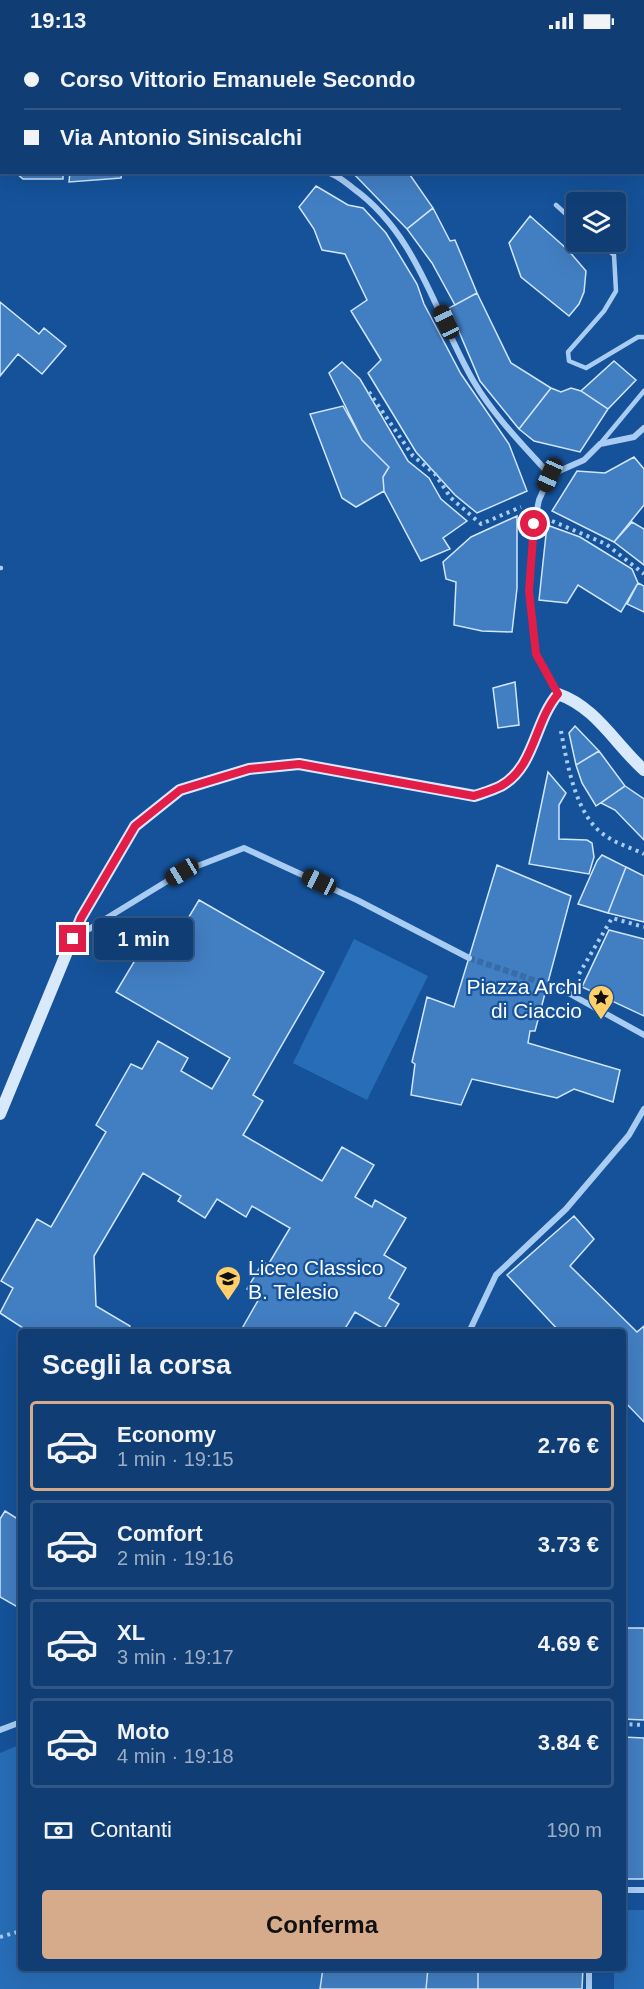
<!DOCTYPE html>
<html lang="it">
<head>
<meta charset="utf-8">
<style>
  body { margin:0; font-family:Arial,sans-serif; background:#1e497c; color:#f1f3f6; height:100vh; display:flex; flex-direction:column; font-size:22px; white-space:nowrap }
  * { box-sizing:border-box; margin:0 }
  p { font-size:20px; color:#9caec5 }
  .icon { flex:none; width:33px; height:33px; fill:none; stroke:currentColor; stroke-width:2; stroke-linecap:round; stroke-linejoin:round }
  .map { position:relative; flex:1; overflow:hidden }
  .side { position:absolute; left:18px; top:1287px; width:608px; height:642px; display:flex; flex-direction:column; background:#103e74; border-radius:6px; box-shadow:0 6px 24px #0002,0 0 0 2px #305786 }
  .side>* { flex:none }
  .top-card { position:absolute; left:0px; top:0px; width:645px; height:132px; box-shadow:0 6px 24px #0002,0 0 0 2px #305786; display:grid; align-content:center; height:132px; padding:0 24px; background:#103e74 }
  .tools { position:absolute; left:566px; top:150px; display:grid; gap:12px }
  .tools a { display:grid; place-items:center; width:60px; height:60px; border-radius:6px; background:#103e74; box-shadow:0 6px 24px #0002,0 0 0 2px #305786; font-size:30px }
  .end { position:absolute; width:27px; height:27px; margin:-14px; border:8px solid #e11d48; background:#fff; box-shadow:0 0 0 3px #fff }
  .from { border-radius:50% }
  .bubble { position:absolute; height:42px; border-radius:6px; background:#103e74; box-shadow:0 6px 24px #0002,0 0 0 2px #305786; font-size:20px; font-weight:600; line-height:42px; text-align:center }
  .car { position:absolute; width:18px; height:36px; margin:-18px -9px; border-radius:8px; box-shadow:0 0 4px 2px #0007; background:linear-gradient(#222 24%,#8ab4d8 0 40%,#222 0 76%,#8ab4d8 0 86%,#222 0) }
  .top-card b { display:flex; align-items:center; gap:21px; height:57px; font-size:22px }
  .top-card b+b { border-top:2px solid #305786 }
  .top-card i { width:15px; height:15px; background:#f1f3f6 }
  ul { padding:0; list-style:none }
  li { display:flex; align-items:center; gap:18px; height:90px; margin:0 12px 9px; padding:0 12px; border:3px solid #305786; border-radius:6px }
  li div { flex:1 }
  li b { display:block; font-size:22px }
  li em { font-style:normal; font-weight:600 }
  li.on { border-color:#d6ab8b }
  li>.icon { width:54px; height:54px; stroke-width:1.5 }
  h2 { padding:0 24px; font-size:27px; line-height:72px }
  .pay { display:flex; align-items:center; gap:15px; height:66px; padding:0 24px; font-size:22px }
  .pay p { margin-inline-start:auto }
  .primary-button { display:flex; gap:12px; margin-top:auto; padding:12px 24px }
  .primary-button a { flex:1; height:69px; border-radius:6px; background:#d6ab8b; color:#111; font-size:24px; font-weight:600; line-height:69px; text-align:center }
  .status { display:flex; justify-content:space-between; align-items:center; height:42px; padding:0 30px; background:#103e74; direction:ltr }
  .status svg { height:16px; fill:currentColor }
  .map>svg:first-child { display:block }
  .green { fill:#286db8 }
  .building { fill:#427ec2; stroke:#d0e6fd; stroke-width:1.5 }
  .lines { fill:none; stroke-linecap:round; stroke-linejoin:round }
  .street-tunnel { stroke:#386ca9; stroke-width:6; stroke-dasharray:6 3; stroke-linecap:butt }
  .path { stroke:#a9ccf3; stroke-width:4; stroke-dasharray:3 4.5; stroke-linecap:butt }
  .lane { stroke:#a9ccf3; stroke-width:4.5 }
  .street { stroke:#a9ccf3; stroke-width:6 }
  .secondary { stroke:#d8e9fc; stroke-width:12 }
  .route { stroke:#e11d48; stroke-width:8 }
  .labels { text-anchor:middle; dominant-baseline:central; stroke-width:4.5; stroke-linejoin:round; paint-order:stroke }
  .poi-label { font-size:21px; fill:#fff; stroke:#15529a; text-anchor:end }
</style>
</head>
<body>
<div class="status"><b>19:13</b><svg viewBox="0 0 49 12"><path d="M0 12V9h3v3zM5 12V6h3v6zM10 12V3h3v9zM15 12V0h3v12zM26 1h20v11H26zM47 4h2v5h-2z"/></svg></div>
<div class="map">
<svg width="644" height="1947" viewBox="0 0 644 1947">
  <rect width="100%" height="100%" fill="#15529a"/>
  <path class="green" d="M354,897L428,934L367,1058L293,1021Z
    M21,1702V1926H323L320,1947H0V1711Z
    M623,1868H644V1947H614V1926H622Z"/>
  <path class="building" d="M15,130H63V137H23Z
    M70,130H122L121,136L69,140Z
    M352,130H408L433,166L407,187Z
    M316,144L348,163L363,166L386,191L417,242L424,262L461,332L509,402L527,449L477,471L455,453L416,410L368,331L381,318L351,269L367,258L345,212L322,208L314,187L299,165Z
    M433,166L450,199L455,198L477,251L455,263L432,221L407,187Z
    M530,174L568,208L586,229L584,250L579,262L569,274L521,235L509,201Z
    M477,251L511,321L551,346L519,387L480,339L449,266Z
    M0,260L39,292L44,286L66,304L42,332L18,312L0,334Z
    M614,319L636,338L608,367L581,349Z
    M342,320L360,337L408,419L429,436L441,457L467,479L443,496L450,507L421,519L384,449L383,435L389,425L362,398L329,331Z
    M551,346L561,350L571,346L581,349L608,367L580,410L534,399L519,387Z
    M343,364L362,398L389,425L383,435L384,449L356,465L342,456L310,372Z
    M634,415L644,427V463L614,500L552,469L577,429L605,431Z
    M517,474V546L512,590L482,589L454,583L456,540L446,537L443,520L471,495Z
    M632,480L644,487V523L614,500Z
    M547,483L580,495L632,527L638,541L621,570L578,543L567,561L539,558Z
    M638,541L644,544V570L627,562Z
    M515,640L519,683L498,686L493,646Z
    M575,684L599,709L576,723L569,691Z
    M599,709L625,744L596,764L582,741L576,723Z
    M548,730L566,751L559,763V797L587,798L592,801L594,815L589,832L529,822Z
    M625,744L644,757V798L615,768L601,761Z
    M602,813L626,825L608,871L578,862L597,819Z
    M497,823L571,854L535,989H530L528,1001L620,1028L613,1060L574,1047L557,1056L472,1037L461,1063L411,1053L415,1022L412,1020L427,955L454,965Z
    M626,825L644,834V880L608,871Z
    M199,858L324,930L253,1053L263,1059L243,1093L322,1139L342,1105L374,1123L355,1155L372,1165L375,1158L406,1176L384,1213L406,1226L389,1256L399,1262L384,1287L355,1270L343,1290H240L260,1255L247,1247L263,1220L268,1223L290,1186L252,1164L246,1175L217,1157L205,1176L178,1159L181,1154L143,1131L94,1214L96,1264L130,1284L127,1290H29L0,1271L13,1246L1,1239L37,1177L51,1185L106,1090L96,1083L131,1022L142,1027L158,999L188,1016L181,1029L212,1047L230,1016L116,950L150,893L171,905Z
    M609,888L644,897V974L582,945Z
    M574,1174L594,1197L570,1224L637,1290L644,1284V1380L622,1357V1290H560L507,1233Z
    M5,1469L21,1479V1567L0,1555V1477Z
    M622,1586H644V1678L622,1677Z
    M622,1695L644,1696V1837H622Z
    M323,1926H428L426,1947H320Z
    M323,1926H583L582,1947H320Z
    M462,1926H583L582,1947H478V1928Z"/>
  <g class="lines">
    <path class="street-tunnel" d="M469,916L563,948"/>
    <path class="path" d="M369,350L413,414L435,432L451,456L481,482L521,465
      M552,479L606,502L644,532
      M561,689C567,721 576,776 606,794C617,802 632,806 644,812
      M579,932L612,876L644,885
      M622,1682L644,1683
      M0,1895L21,1889"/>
    <path class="lane" d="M556,163L576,181
      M598,200L614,213L616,249L604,269L568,310L569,319L586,326L638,295H644
      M600,402L644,349
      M0,526H1"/>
    <path class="street" d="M0,98H2
      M327,130C338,133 345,140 354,147C418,193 436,275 474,340C494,374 524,404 550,433
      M550,433L539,458L534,482L529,549L536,612L558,652
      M550,433L584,418L600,402L634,395L644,386
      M76,895L182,830L244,806L357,858L469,916
      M563,948L644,993
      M469,1290L496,1233L566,1167L629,1093L644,1067
      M0,1688L21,1680
      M622,1848H644
      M589,1947V1926"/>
    <path class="secondary" d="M0,1072L81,876L135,784L180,748L249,727L299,722L475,754C483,751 493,748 501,744C535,725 534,680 558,652C596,665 615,702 644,728"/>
  </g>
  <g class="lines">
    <path class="route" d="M73,897L81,876L135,784L180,748L249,727L299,722L474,754C483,751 493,748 501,744C535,725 534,680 558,652L536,612L529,549L534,482"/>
  </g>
  <defs>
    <symbol id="sight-pin" viewBox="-11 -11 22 30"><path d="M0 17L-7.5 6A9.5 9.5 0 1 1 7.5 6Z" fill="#ffd06a" stroke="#15529a"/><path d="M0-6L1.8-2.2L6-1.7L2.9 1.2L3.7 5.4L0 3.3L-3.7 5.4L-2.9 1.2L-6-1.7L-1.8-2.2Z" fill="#111"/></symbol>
    <symbol id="school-pin" viewBox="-11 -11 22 30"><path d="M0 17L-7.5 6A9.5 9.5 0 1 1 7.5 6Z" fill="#ffd06a" stroke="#15529a"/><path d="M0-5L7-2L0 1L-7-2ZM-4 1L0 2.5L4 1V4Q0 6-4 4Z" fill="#111"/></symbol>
  </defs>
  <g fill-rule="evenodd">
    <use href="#sight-pin" x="586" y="941" width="30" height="40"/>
    <use href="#school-pin" x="213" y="1222" width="30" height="40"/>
  </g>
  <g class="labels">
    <g class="poi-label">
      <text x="582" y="944">Piazza Archi<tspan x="582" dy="24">di Ciaccio</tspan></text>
      <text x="248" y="1225" text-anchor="start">Liceo Classico<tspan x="248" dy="24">B. Telesio</tspan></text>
    </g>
  </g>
</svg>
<div class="tools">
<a><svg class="icon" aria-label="layers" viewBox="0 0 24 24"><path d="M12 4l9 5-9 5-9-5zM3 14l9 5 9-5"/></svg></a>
</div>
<i class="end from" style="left:534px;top:482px"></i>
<i class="end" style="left:73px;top:897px"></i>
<div class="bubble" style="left:94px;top:876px;width:99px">1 min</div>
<i class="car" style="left:446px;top:280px;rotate:335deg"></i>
<i class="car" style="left:550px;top:433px;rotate:204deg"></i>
<i class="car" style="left:182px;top:830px;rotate:239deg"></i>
<i class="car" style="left:319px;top:840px;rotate:295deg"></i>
<div class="top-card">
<b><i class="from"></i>Corso Vittorio Emanuele Secondo</b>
<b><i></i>Via Antonio Siniscalchi</b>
</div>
<section class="side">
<h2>Scegli la corsa</h2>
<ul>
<li class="on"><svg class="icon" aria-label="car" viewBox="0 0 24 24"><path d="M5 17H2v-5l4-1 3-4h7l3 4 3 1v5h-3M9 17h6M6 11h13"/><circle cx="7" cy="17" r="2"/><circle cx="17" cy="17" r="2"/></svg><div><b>Economy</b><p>1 min · 19:15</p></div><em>2.76 €</em></li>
<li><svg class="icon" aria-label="car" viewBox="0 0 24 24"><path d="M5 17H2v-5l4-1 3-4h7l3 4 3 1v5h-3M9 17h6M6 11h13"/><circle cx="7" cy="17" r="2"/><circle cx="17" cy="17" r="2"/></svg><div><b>Comfort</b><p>2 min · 19:16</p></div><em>3.73 €</em></li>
<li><svg class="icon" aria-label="car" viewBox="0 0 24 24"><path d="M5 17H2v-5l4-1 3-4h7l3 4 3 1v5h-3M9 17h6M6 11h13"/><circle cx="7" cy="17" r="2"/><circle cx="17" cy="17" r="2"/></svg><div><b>XL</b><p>3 min · 19:17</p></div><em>4.69 €</em></li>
<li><svg class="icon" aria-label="car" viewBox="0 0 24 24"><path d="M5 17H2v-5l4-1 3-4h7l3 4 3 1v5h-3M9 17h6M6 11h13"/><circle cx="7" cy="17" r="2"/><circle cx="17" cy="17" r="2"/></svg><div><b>Moto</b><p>4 min · 19:18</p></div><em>3.84 €</em></li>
</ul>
<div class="pay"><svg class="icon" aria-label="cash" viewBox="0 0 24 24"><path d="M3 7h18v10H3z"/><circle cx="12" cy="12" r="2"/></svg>Contanti<p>190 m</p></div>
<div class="primary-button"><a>Conferma</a></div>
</section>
</div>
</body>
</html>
